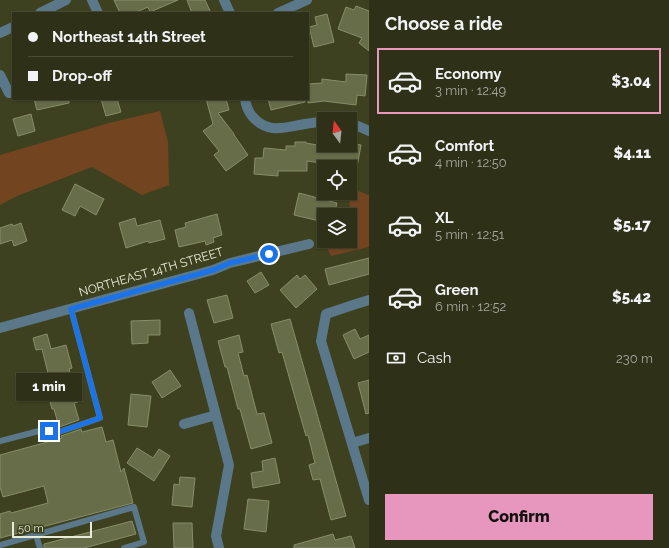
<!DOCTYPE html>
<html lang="en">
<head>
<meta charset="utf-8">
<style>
  body { margin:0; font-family:Raleway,sans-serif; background:#3a3d24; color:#f1f3f6; height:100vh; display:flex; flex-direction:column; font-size:15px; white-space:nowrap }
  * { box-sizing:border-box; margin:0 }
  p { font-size:13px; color:#a7a9a1 }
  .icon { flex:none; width:22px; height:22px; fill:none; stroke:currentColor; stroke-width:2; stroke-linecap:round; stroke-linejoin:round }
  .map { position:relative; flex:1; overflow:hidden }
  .details { display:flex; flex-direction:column; background:#2e3117; width:300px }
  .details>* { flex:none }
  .banner { position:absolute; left:12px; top:12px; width:297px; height:88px; border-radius:0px; box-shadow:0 1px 3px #0004,0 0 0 1px #494c36; display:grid; align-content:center; height:88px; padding:0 16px; background:#2e3117 }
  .needle { width:26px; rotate:345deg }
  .fabs { position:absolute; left:317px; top:112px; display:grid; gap:8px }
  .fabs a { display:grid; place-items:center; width:40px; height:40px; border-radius:0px; background:#2e3117; box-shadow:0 1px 3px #0004,0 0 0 1px #494c36; font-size:20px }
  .scale { position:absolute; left:12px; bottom:10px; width:80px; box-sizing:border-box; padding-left:4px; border:2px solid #e7ebd7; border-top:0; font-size:11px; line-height:14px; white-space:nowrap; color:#e7ebd7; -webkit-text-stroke:3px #3d411f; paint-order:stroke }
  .end { position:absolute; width:18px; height:18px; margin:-9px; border:5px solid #1a73e8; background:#fff; box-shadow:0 0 0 2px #fff }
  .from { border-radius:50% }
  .bubble { position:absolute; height:28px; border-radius:0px; background:#2e3117; box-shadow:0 1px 3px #0004,0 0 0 1px #494c36; font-size:13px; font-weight:800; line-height:28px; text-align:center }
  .banner b { display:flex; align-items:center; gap:14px; height:38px; font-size:15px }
  .banner b+b { border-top:1px solid #494c36 }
  .banner i { width:10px; height:10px; background:#f1f3f6 }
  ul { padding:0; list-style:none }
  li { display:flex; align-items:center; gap:12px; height:66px; margin:0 8px 6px; padding:0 8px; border:2px solid transparent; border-radius:0px }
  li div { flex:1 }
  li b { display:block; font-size:15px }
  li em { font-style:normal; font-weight:800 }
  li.current { border-color:#e797bd }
  li>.icon { width:36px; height:36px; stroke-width:1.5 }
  h2 { padding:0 16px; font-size:18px; line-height:48px }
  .pay { display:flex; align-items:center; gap:10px; height:44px; padding:0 16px; font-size:15px }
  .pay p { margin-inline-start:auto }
  .cta { display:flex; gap:8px; margin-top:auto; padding:8px 16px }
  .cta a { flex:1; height:46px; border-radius:0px; background:#e797bd; color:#111; font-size:16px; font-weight:800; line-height:46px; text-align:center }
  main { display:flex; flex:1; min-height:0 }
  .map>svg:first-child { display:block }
  .green { fill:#734420 }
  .building { fill:#676c49; stroke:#888e69 }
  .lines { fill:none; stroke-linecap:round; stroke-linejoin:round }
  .lane { stroke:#5b788a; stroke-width:6 }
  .street { stroke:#5b788a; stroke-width:10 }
  .route { stroke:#1a73e8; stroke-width:5 }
  .labels { text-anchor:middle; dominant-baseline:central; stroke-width:3; stroke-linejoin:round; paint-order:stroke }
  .street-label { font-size:12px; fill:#e7ebd7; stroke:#3d411f }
</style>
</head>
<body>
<main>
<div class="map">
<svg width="369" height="548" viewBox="0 0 369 548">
  <rect width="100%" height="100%" fill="#3d411f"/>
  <path class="green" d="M160,111L168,142L169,185L142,195L92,167L17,196L0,205V155L109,123Z
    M350,188L369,195V247L331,256L321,237H324V241H350V231H351L349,193H350Z"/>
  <path class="building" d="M114,0H178L150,12L148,7L134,13H120Z
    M187,0H205L211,13H192Z
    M356,6L369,11V51L359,43L362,38L338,29L346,7L354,10Z
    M327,14L334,42L314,47L309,27L317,25L315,17Z
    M346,74L367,75L365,96L357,95L356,105L324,101L308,103V84L322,83V79L346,82Z
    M34,99H69V103L37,110Z
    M101,99H117L121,112L106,116Z
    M206,99H226L229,110L218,113L234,134V135L248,155L226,171L214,155L219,151L203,131L213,124Z
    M268,99H304L305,102L271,110Z
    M31,114L35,131L18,136L13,119Z
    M295,142H306V143L323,146V145H350V143L361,145L357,167H335V165L307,161V171H278V176L254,174L255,158H263L264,148L286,150V146H295Z
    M75,184L104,199L96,215L80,206L75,216L62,210Z
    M299,193L337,203L334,215H324V222L294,215Z
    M217,214L222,235L213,238L214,242L206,245L205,241L179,247L175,230L186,227L185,223Z
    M135,218L137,226L160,220L165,239L149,243L148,241L126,248L119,223Z
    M21,223L27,241L14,246L12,240L0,244V228L12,224L13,226Z
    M369,258V274L329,285L325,269Z
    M261,272L269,285L255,293L247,281Z
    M297,275L300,279L305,275L317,289L296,308L280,290Z
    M227,295L233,318L214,323L207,300Z
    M290,319L346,516L331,520L320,479L313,480L309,465L315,463L308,435L306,436L282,352L279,353L271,324Z
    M160,320V335H148V343L132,344L131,321Z
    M355,329L360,339L369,335V352L354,359L343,335Z
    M47,334L51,349L66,345L72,368L69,369L78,402L74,403L79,420L59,427L54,409H52L46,387L51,385L42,349L36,350L33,338Z
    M239,335L243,352L238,353L244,376L247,375L257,414L264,413L272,443L251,449L240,409H238L227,367H225L218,341Z
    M170,370L181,386L162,398L152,382Z
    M369,380V413L366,414L358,383Z
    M131,394L151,396L147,427L128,425Z
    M102,427L106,442L113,440L121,472L124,468L133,503L0,538V514L10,511L11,513L48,503L44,486L3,497L0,487V455L62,438L61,436L81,429L82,432Z
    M137,448L153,458L159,449L170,456L154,481L127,463Z
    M275,458L280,483L253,488L251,473L263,471L262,461Z
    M180,477L195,478L192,507L172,505L174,484L179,485Z
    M248,499L269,501L266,532L244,529Z
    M132,521L136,534L84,548H44V544Z
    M173,523H192L193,548H174Z
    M333,534L335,540L351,536L355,548H294V545Z"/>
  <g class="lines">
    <path class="lane" d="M0,441L39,431L59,432L100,418L71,309
      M36,535L40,548
      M0,545L134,507L144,542L124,548"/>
    <path class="street" d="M92,0L98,13
      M224,0L230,13
      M40,13L66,0
      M278,13L307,0
      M0,33L13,27
      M0,75L9,93
      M245,99C246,106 248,111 252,116C268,135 285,127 305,124C311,123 318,122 324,122
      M350,125L358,126L369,131
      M369,300L356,304L326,314L321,341L369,500
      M189,313L229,465L216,536L219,548
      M0,328L213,270L230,263L309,244
      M184,424L216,415
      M352,443L369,438"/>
  </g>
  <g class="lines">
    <path class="route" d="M49,431L59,432L100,418L71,309L213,270L230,263L269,254"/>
  </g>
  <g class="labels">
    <g class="street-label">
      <text transform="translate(151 272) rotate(-16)">NORTHEAST 14TH STREET</text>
    </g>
  </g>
</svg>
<div class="fabs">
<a><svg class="needle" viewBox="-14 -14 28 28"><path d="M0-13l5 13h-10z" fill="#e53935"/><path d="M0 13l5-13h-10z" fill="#a7a9a1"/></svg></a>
<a><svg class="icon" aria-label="locate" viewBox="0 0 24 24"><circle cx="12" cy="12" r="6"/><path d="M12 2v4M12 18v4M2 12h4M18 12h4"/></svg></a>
<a><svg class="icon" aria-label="layers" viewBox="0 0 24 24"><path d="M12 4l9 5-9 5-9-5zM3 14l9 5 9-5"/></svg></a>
</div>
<div class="scale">50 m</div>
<i class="end from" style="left:269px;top:254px"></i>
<i class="end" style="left:49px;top:431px"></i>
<div class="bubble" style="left:16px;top:373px;width:66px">1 min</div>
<div class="banner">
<b><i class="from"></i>Northeast 14th Street</b>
<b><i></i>Drop-off</b>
</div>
</div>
<section class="details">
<h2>Choose a ride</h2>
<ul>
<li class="current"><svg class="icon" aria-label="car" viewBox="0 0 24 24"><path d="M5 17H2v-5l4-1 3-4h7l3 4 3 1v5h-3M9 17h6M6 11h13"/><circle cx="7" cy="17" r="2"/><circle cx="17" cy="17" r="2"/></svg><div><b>Economy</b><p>3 min · 12:49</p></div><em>$3.04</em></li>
<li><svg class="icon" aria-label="car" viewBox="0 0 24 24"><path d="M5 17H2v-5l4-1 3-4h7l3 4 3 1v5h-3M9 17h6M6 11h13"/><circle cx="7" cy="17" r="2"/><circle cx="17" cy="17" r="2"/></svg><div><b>Comfort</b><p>4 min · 12:50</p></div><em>$4.11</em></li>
<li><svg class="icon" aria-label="car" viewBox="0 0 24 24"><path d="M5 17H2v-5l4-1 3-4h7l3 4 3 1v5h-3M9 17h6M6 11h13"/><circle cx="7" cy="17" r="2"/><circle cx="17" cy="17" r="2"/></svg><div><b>XL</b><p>5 min · 12:51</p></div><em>$5.17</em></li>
<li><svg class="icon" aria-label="car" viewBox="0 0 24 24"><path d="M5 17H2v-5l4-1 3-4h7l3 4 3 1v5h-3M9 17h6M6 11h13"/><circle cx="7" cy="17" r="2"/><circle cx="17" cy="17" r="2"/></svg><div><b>Green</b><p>6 min · 12:52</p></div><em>$5.42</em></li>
</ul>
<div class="pay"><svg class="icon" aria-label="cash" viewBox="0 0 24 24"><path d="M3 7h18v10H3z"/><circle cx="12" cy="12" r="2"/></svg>Cash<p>230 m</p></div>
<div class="cta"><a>Confirm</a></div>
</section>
</main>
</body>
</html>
